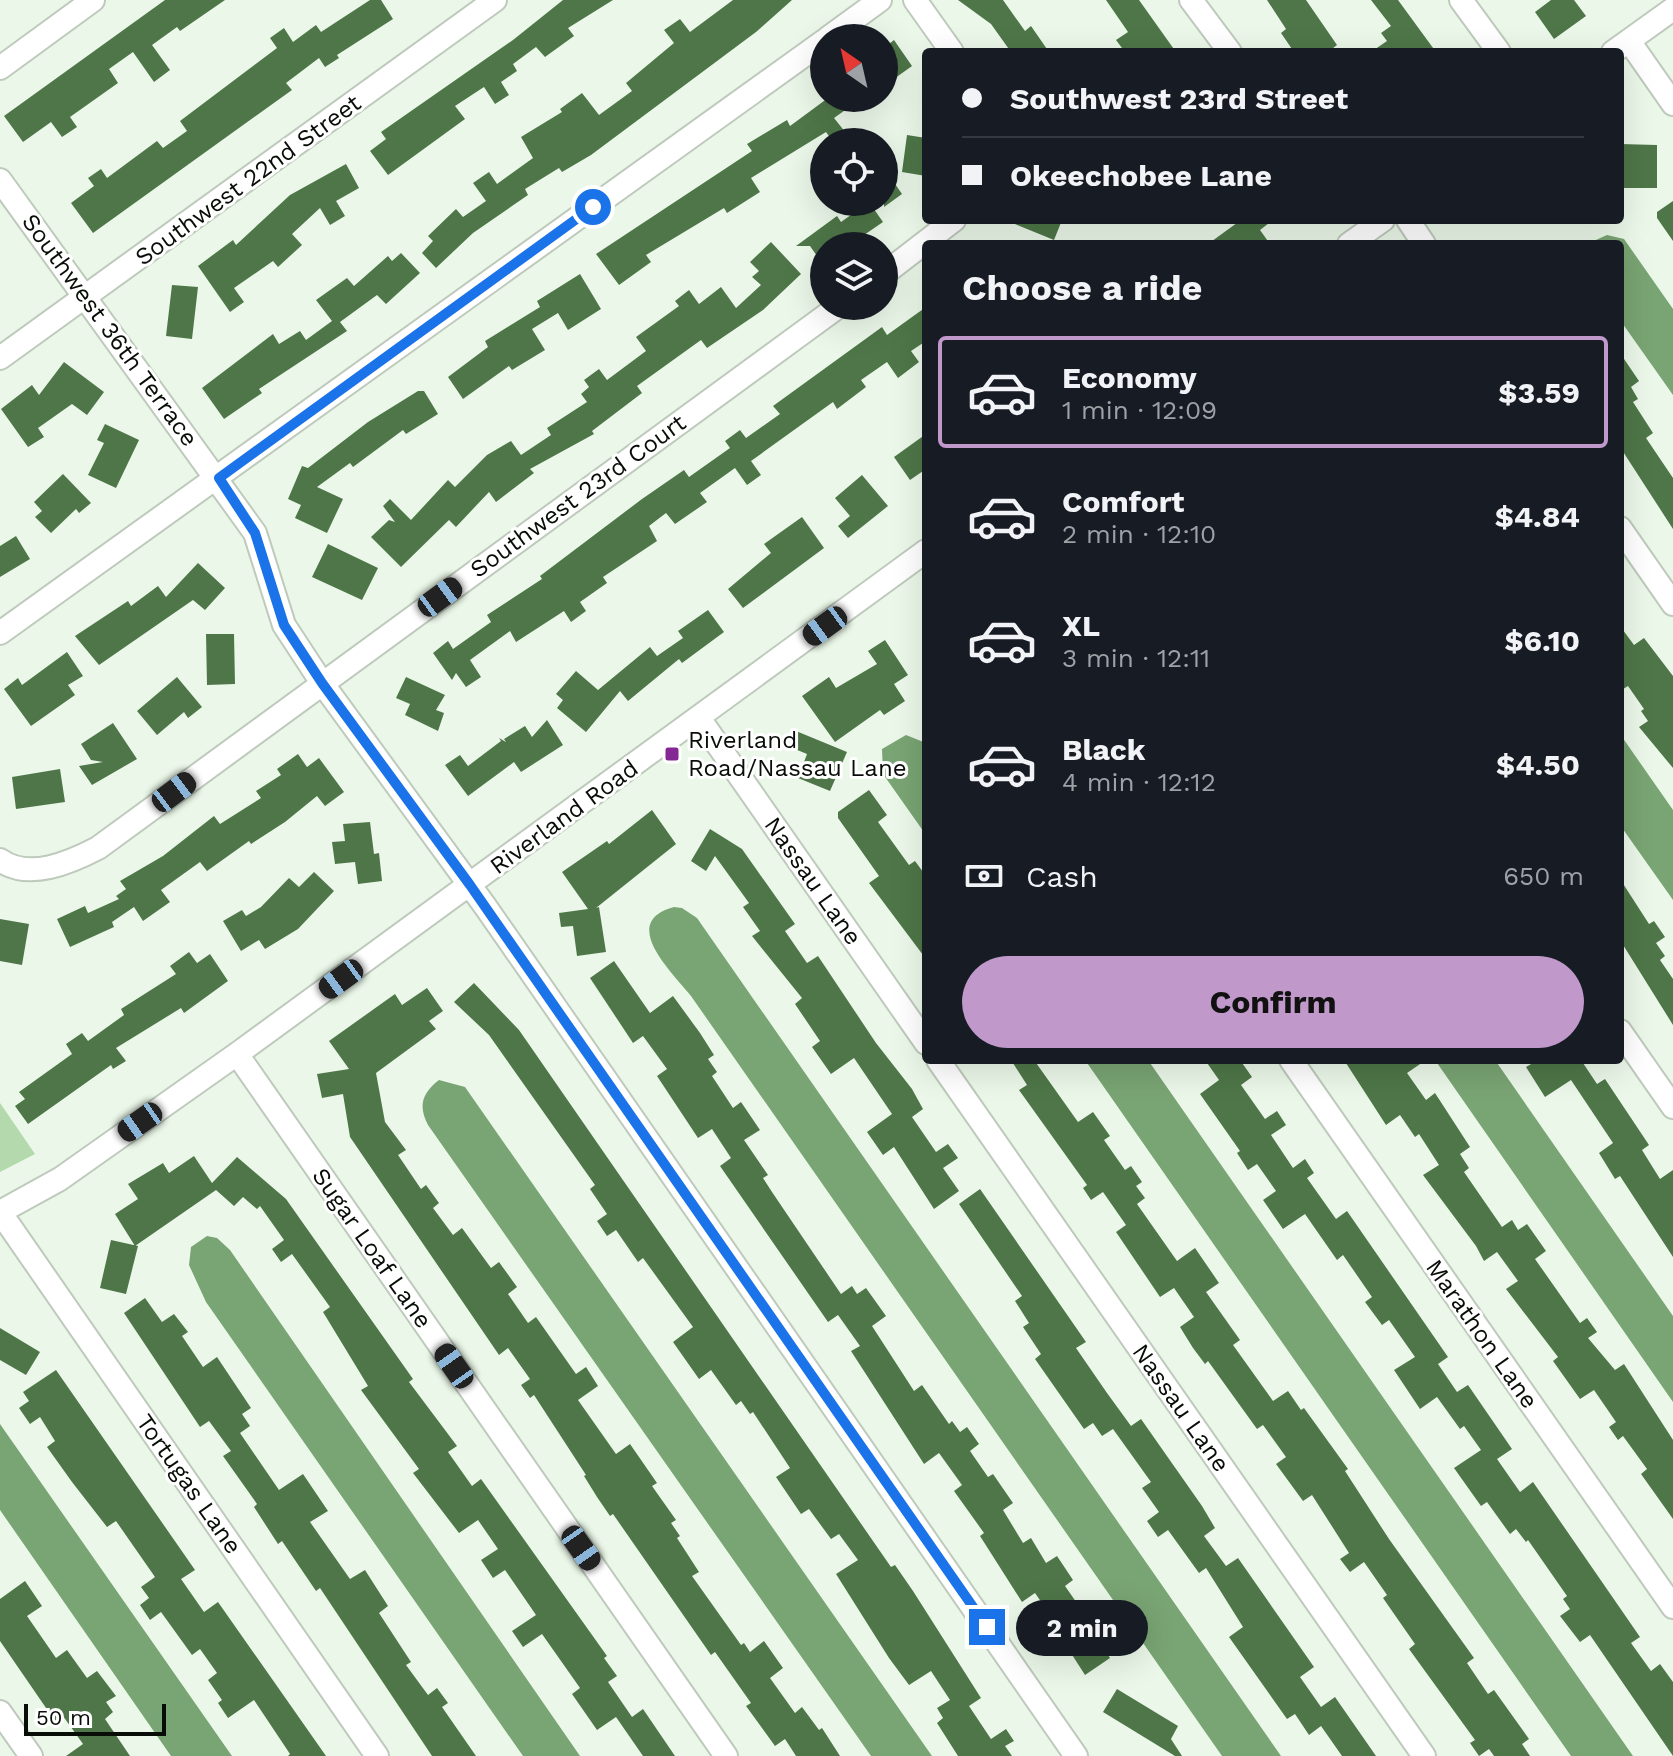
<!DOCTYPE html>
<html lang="en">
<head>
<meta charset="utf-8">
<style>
  body { margin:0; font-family:"Work Sans",sans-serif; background:#20242c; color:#f1f3f6; height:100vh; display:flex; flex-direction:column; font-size:30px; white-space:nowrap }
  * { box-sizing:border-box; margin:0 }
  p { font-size:26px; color:#9ea1a6 }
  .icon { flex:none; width:44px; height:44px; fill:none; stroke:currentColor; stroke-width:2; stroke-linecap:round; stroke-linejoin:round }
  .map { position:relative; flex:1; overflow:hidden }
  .drawer { position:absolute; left:922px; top:240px; width:702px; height:824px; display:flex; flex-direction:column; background:#171b24; border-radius:8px; box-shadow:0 8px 32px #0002 }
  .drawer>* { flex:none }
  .guide { position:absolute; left:922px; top:48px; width:702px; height:176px; border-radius:8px; box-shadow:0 8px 32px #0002; display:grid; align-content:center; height:176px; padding:0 40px; background:#171b24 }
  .needle { width:52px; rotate:326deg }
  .tools { position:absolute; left:810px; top:24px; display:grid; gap:16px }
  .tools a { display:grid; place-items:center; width:88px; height:88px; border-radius:50%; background:#171b24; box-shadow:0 8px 32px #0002; font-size:40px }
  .scale { position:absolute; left:24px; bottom:20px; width:142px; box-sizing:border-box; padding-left:8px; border:4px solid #090d08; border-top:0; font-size:22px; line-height:28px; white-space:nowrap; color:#090d08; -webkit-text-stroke:6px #fff; paint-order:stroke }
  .end { position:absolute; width:36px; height:36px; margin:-18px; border:10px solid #1a73e8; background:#fff; box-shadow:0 0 0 4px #fff }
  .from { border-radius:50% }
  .bubble { position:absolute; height:56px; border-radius:28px; background:#171b24; box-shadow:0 8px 32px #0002; font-size:26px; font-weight:700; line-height:56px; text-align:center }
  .car { position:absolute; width:24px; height:48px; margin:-24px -12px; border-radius:10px; box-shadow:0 0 6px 2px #0007; background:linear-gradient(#222 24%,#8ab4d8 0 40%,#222 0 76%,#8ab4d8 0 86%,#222 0) }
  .guide b { display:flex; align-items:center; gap:28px; height:76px; font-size:30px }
  .guide b+b { border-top:2px solid #363941 }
  .guide i { width:20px; height:20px; background:#f1f3f6 }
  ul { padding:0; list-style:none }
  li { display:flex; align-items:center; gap:24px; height:112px; margin:0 16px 12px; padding:0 24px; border:4px solid transparent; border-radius:8px }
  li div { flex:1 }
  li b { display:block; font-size:30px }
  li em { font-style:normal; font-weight:700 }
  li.current { border-color:#c098ca }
  li>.icon { width:72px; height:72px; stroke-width:1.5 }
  h2 { padding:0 40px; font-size:36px; line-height:96px }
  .pay { display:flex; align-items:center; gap:20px; height:88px; padding:0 40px; font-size:30px }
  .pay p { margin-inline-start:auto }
  .cta { display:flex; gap:16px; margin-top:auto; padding:16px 40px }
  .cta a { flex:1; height:92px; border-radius:48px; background:#c098ca; color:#111; font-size:32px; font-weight:700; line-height:92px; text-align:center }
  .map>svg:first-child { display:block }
  .green { fill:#b3d9ad }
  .water { fill:#79a473 }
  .building { fill:#4e7648 }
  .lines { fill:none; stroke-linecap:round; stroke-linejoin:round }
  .minor-casing { stroke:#becabc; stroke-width:26 }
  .minor { stroke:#fff; stroke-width:22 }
  .route { stroke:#1a73e8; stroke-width:10 }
  .poi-dot { fill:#842894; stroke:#fff; stroke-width:3 }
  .labels { text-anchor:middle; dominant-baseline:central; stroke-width:6; stroke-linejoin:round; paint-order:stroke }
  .street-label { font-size:24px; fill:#090d08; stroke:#fff }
  .poi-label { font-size:24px; fill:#090d08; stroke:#fff; text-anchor:start }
</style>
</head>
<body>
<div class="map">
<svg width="1673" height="1756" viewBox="0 0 1673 1756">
  <rect width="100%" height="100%" fill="#ebf8e9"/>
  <path class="green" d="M0,1103L35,1154L0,1172Z"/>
  <path class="water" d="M1607,235L1624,239L1673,309V395L1620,320V244H1587Z
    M1620,734L1673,810V900L1620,825Z
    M906,735L926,743V835L883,774L882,749Z
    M674,907L682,908L697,918L1281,1756H1222L691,996C672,972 618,922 674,907Z
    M1085,1060H1148L1633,1756H1571Z
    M1435,1060H1495L1673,1316V1402Z
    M439,1080L465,1087L932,1756H871L428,1125C418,1106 422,1093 439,1080Z
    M207,1236L217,1238L230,1250L580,1756H523L206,1302L189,1265L191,1247Z
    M0,1424L232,1756H171L0,1510Z"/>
  <path class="building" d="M165,0H225L180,31L177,27L152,45L170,70L154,82L133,52L109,69L118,83L70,117L77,127L62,137L51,122L23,142L4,116Z
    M370,0H381L393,19L337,55L339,58L325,67L319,58L286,83L292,90L93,233L71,203L94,186L88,178L101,169L107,178L157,141L163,148L187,131L180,121L277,48L270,38L284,28L293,42L316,25L321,32Z
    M563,0H613L568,28L574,36L545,57L536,47L513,64L517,71L501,82L509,95L495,104L484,87L455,106L465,119L388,175L370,151L386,139L381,132L513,40Z
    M733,0H792L756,32L591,155L562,172L559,168L525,189L528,195L473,233L436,268L422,253L433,241L428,236L456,209L463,217L486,201L473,183L489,172L497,184L533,158L521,137L562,112L560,109L582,93L599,115L632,91L626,83L674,43L664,30L680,19L690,32Z
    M958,0H1003L1025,31L1031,26L1049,52H1011L991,24Z
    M1106,0H1139L1176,52H1125L1116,40L1128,32Z
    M1267,0H1306L1337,45L1328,52H1294L1281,33L1286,29Z
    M1371,0H1398L1436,52H1371L1387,41L1381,33L1391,26Z
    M1551,0H1574L1586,16L1554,39L1535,12Z
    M894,40L912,66L884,86V48Z
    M828,98H862L834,118L846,133L833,142L826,132L751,178L760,192L727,213L724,208L646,255L651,262L619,285L596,254L752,151L747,144L787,120L790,126Z
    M907,135L926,138V176L902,172Z
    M1620,144L1657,145V188H1620Z
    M346,164L359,188L336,201L345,216L330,225L320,208L292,234L302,245L278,267L273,261L234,288L244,302L230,312L198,266L233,240L236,245L290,195Z
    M884,168L902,194L884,207Z
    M1673,201V241L1657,218V212Z
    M869,202L883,222L848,246H824V266L810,246H796L837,216L841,222Z
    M1005,220H1062L1054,240Z
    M1241,220H1273L1260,230L1270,244H1208Z
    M771,242L801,274L763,310L707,348L701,340L637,386L642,393L592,431L594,434L530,469L534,473L496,502L489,492L456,527L449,520L401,567L371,537L389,520L395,522L383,506L390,499L411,520L448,480L455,487L487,455L511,441L521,455L551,435L547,428L587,402L581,394L589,387L584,380L599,369L607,380L646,351L636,337L679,306L675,301L689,290L699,304L721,287L736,308L761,285L752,277L759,271L750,262Z
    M401,253L420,273L386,304L377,295L340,322L347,331L259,389L262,393L224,419L202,388L273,334L279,344L300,331L306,340L332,321L316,300L347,278L354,286L388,256L392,261Z
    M580,274L601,309L568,330L558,313L532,329L545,350L512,370L509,366L463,399L448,377L488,347L485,341L540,307L537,301Z
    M172,285L198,287L192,339L166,336Z
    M926,307V341L911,351L919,362L898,378L887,362L861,380L866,387L837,409L833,402L751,461L761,475L747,485L735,468L700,493L707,502L675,524L666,513L649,526L657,541L603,577L607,583L580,602L586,611L571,622L564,611L516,642L510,631L470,660L481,677L466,687L456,673L452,680L433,653L448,641L453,649L491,622L487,615L542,579L540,576L642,499L684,470L689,477L730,448L725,441L740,430L746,438L780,414L773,406L882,327L887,335Z
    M1620,353L1639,381L1631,387L1638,399L1633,402L1653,433L1646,438L1673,478V529L1620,447Z
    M64,362L104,392L87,415L72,404L38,428L44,437L28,447L1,409L32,385L39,395Z
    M418,391H424L438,414L406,434L403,430L353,467L350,463L317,487L343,499L327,533L295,518L301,505L288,499L302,466L308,468L368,422Z
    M105,424L139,440L116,488L88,475L104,443L97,440Z
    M926,434V469L910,480L894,457Z
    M63,474L91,503L79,513L76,509L51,533L35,517L42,511L34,502Z
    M862,475L888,506L848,538L838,526L850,516L835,498Z
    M802,517L824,548L743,608L728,589L771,553L764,544Z
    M16,536L30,559L0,577V546Z
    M328,544L378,568L362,600L312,577Z
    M198,563L225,588L205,610L193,600L99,665L75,636L128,601L131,606L158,586L166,597Z
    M708,610L724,632L682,663L679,659L628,701L620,691L586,732L557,708L563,700L556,694L576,671L598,690L650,647L657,656L683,638L678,631Z
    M1620,626L1634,645L1644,638L1673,676V768L1639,727L1648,721L1641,711L1644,709L1628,686L1620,691Z
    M206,634H234L235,684L207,685Z
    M885,640L908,675L894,684L905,701L884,715L880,710L835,742L802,696L829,677L836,688L877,664L868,651Z
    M67,652L83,676L68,685L75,695L31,726L4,689L18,678L22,685Z
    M177,677L202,707L188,718L184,712L157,735L137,711Z
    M406,677L445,695L436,710L444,713L438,731L405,715L410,704L396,698Z
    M547,720L563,745L521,772L514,762L468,796L445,765L460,755L468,766L501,741L499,738L506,742L504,739L525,726L532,737Z
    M113,723L137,759L92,785L79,766L103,762L91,760L81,744Z
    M796,731L847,752L830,791L798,778L807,754L790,747Z
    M298,754L307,767L319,758L344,792L325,806L317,796L285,822L251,844L249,841L207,871L200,862L161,890L170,902L143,921L134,907L112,922L114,927L70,947L57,919L85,906L88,913L119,899L116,896L126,889L120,881L163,856L214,816L220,824L261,798L256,791L281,775L277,769Z
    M60,769L65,802L16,809L12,777Z
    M869,790L887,815L878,822L909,865L915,861L926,876V959L869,883L879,876L838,818V812Z
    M652,810L676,844L596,908L599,907L606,952L577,956L573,926L561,927L559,913L588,909L562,872L607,841L609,844Z
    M370,822L374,854L379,853L382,881L358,884L355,862L335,864L332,842L345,841L343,824Z
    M710,829L742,849L795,924L785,931L807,963L818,956L876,1043L912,1089L923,1109L912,1117L936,1152L948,1144L958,1158L943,1168L959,1191L934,1209L894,1147L883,1155L867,1132L892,1114L854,1058L831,1074L812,1047L820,1041L795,1004L802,998L752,936L760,931L743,907L749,903L715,856L706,871L691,861Z
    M314,872L334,891L298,929L265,949L259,940L241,951L223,921L242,910L246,916L261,907L289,878L299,887Z
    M1620,879L1649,924L1654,921L1665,937L1656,943L1665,956L1660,960L1673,979V1025L1620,940Z
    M0,919L29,924L22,965L0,961Z
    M189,952L197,963L210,954L228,981L184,1013L181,1008L116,1048L126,1061L113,1069L111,1065L28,1124L15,1106L25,1099L19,1092L72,1054L66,1044L82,1033L88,1041L124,1015L121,1009L176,974L170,966Z
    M614,961L650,1013L673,996L700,1033L714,1055L708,1059L717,1072L712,1076L733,1108L741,1102L760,1130L744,1140L768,1175L763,1178L772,1192L841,1294L852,1286L857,1294L866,1288L886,1316L872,1326L914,1391L922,1385L949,1424L952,1421L960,1432L967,1427L979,1444L970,1451L988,1477L993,1474L1013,1503L1003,1510L1023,1543L1031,1538L1046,1563L1057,1556L1073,1580L1065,1586L1088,1619L1094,1615L1110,1638L1101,1644L1110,1658L1085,1675L1069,1650L1060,1656L1051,1643L1064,1635L1035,1593L1022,1602L980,1536L984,1533L954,1491L962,1485L939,1453L924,1464L851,1351L860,1346L838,1315L828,1322L720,1166L731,1158L712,1129L698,1138L657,1076L667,1069L643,1036L633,1043L590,978Z
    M474,983L519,1030L891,1567L895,1565L913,1591L981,1698L969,1706L991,1739L1006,1729L1014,1741L1005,1746L1012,1756H958L937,1723L943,1718L937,1708L950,1700L931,1671L909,1685L889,1658L836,1574L858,1560L839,1534L831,1539L809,1509L801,1514L776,1477L790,1468L753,1412L750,1414L741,1401L736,1405L711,1370L699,1379L673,1342L693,1327L643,1258L638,1262L616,1230L607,1236L597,1221L607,1214L590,1189L595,1185L489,1035L454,1002Z
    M427,988L443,1011L429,1021L436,1029L376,1073L385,1122L406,1150L398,1155L421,1189L426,1185L439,1203L433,1208L453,1235L462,1228L491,1268L499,1262L517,1287L508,1294L528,1323L536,1317L576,1374L586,1367L598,1386L578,1400L616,1454L630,1444L657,1483L652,1486L676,1520L671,1523L680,1536L677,1538L699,1572L692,1576L741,1645L744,1643L750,1652L764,1641L783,1668L770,1678L795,1713L802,1707L819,1730L822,1728L840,1756H796L785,1739L775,1746L746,1706L751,1703L715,1652L711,1655L613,1514L610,1516L597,1497L584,1476L586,1475L534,1395L530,1398L521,1385L530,1379L508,1348L499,1355L350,1137L343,1094L322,1098L317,1074L349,1069L329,1041L395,994L402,1005Z
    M1011,1060H1034L1078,1122L1093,1112L1110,1136L1104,1140L1125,1170L1131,1166L1142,1182L1136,1186L1145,1198L1137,1204L1177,1261L1195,1248L1219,1283L1206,1292L1240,1340L1233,1345L1273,1401L1288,1391L1301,1410L1304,1408L1348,1469L1345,1471L1389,1539L1474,1658L1467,1663L1488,1694L1494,1690L1529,1739L1522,1744L1530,1756H1494L1489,1749L1479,1756L1470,1743L1475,1740L1409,1649L1415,1644L1383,1598L1387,1595L1364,1562L1350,1572L1340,1559L1349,1553L1312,1495L1303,1501L1276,1464L1286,1457L1263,1425L1257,1429L1208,1361L1205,1364L1193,1348L1180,1327L1194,1317L1174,1288L1160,1297L1116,1232L1126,1225L1103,1192L1091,1200L1083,1188L1087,1185L1019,1090L1027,1085Z
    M1205,1060H1240L1252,1077L1241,1085L1265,1119L1277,1111L1286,1125L1271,1135L1293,1168L1305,1159L1314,1173L1307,1178L1336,1219L1347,1211L1448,1357L1438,1364L1457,1392L1468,1385L1512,1449L1497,1459L1520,1492L1533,1482L1640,1637L1631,1643L1651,1671L1660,1664L1673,1682V1756L1590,1635L1580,1642L1560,1616L1570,1609L1563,1599L1567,1596L1528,1540L1526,1542L1516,1529L1510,1534L1487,1502L1481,1506L1454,1468L1481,1450L1464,1426L1460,1429L1437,1397L1420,1409L1394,1370L1415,1357L1389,1320L1382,1325L1365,1302L1372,1297L1343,1255L1337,1260L1305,1214L1283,1229L1263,1200L1276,1191L1257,1164L1248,1170L1237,1153L1240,1151L1200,1094L1219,1080Z
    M1344,1060H1426L1407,1073L1426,1100L1435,1093L1470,1147L1460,1154L1469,1168L1464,1172L1502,1227L1512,1220L1518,1230L1527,1224L1546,1251L1535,1259L1580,1323L1587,1318L1597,1332L1588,1338L1615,1370L1624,1364L1673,1440V1519L1641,1474L1647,1469L1623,1436L1618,1440L1609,1427L1616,1422L1594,1390L1580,1399L1553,1361L1558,1357L1506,1289L1518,1281L1497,1252L1484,1261L1476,1246L1423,1175L1439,1165L1419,1134L1415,1137L1400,1115L1386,1125Z
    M1538,1060H1581L1597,1084L1605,1079L1649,1145L1642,1150L1660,1179L1673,1170V1257L1620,1176L1615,1179L1599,1153L1613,1143L1571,1080L1545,1097L1526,1067Z
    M194,1156L212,1183L237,1157L286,1199L413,1379L409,1382L457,1446L448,1452L472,1486L481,1479L607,1656L604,1658L617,1676L608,1682L632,1717L643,1709L675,1756H643L616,1717L597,1730L572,1694L580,1688L542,1634L523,1647L512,1631L536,1615L505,1570L493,1578L481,1560L498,1549L478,1520L459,1533L413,1473L419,1469L361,1390L368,1386L323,1312L330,1307L292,1254L281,1262L272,1249L284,1240L260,1206L257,1209L243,1197L234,1206L216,1190L135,1246L115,1214L138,1199L128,1184L163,1163L169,1173Z
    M980,1189L1086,1342L1076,1348L1107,1393L1131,1426L1141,1419L1202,1506L1215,1528L1204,1536L1226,1566L1238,1558L1314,1667L1300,1677L1321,1707L1335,1697L1376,1756H1342L1321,1726L1309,1735L1295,1714L1287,1719L1229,1637L1243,1627L1206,1568L1199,1573L1168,1530L1158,1537L1147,1521L1159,1512L1142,1488L1151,1482L1113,1429L1102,1436L1093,1423L1084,1429L1035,1359L1041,1354L1023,1327L1029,1323L1015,1301L1022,1296L959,1204Z
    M111,1240L138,1246L126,1294L100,1288Z
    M145,1298L162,1322L174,1314L188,1332L182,1336L203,1367L217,1357L251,1408L242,1414L250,1426L240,1433L279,1490L303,1474L328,1511L310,1522L350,1579L365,1570L388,1606L379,1613L411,1662L406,1665L428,1695L437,1688L448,1703L442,1707L476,1756H432L320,1588L316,1591L282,1541L278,1544L254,1507L257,1504L223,1456L231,1451L209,1421L200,1427L124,1313Z
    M0,1328L40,1352L26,1375L0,1360Z
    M56,1370L195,1570L181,1579L204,1612L218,1602L326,1756H288L290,1754L254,1700L228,1718L218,1703L222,1700L208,1680L217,1673L200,1649L192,1655L161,1612L150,1620L140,1605L149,1598L141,1587L155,1577L116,1521L107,1527L72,1482L47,1447L55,1441L40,1417L30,1424L19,1408L29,1401L23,1392Z
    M25,1581L42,1606L27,1616L56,1658L67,1650L87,1678L97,1671L116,1696L106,1702L113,1712L105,1719L130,1756H66L83,1744L63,1716L55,1721L0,1641V1599Z
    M1117,1689L1178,1726L1171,1739L1182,1756H1175L1103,1712Z"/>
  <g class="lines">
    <defs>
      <path id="minor" d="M915,0L952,52
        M1191,0L1230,52
        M1461,0L1499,52
        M828,38L880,0
        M1629,41L1673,104
        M1613,52L1673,9
        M0,68L93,0
        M0,180L255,533L284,625L322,683L485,906L1076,1756
        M1408,220L1424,244
        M1349,244L1383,220
        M884,274L954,220
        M0,358L495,0
        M1620,528L1673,604
        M0,633L824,41
        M699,718L926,1043
        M0,860C29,881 71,862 98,848L839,306
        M1620,1031L1673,1107
        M237,1054L726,1756
        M938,1060L1424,1756
        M1291,1060L1673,1607
        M0,1212L60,1179L237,1054L926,551
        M0,1212L377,1756
        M0,1712L31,1756"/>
    </defs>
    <use href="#minor" class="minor-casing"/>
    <use href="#minor" class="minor"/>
  </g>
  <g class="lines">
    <path class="route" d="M593,207L219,478L255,533L284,625L322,683L470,885L987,1627"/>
  </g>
  <rect class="poi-dot" x="664" y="746" width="16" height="16" rx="4"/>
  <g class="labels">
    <g class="street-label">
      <text transform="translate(248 180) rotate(-36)">Southwest 22nd Street</text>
      <text transform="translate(110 330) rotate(54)">Southwest 36th Terrace</text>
      <text transform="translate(578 496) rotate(-36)">Southwest 23rd Court</text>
      <text transform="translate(564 817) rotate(-36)">Riverland Road</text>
      <text transform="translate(813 881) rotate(55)">Nassau Lane</text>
      <text transform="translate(372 1248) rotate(55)">Sugar Loaf Lane</text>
      <text transform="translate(1482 1334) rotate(55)">Marathon Lane</text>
      <text transform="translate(1181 1408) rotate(55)">Nassau Lane</text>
      <text transform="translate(189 1484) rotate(55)">Tortugas Lane</text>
    </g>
    <g class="poi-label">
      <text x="688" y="740">Riverland<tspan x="688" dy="28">Road/Nassau Lane</tspan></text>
    </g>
  </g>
</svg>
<div class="tools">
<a><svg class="needle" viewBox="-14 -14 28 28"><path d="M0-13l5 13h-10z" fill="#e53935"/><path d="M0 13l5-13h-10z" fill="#9ea1a6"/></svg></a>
<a><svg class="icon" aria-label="locate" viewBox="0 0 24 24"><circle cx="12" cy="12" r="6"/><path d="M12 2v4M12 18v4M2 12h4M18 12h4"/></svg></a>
<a><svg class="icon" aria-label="layers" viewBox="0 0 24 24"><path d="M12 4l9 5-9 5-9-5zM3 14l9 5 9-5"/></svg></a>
</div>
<div class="scale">50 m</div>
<i class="end from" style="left:593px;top:207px"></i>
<i class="end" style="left:987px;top:1627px"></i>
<div class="bubble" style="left:1016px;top:1600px;width:132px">2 min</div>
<i class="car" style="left:440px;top:597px;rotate:54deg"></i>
<i class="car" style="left:825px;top:626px;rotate:234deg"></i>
<i class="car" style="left:174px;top:792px;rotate:53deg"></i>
<i class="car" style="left:341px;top:979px;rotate:234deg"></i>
<i class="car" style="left:140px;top:1122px;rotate:235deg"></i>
<i class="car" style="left:454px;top:1366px;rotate:325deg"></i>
<i class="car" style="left:581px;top:1548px;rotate:145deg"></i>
<div class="guide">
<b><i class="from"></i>Southwest 23rd Street</b>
<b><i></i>Okeechobee Lane</b>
</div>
<section class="drawer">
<h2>Choose a ride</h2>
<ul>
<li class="current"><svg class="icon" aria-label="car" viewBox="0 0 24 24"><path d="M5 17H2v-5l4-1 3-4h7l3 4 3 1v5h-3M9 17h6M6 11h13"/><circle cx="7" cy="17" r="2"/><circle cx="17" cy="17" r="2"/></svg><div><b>Economy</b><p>1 min · 12:09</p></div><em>$3.59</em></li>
<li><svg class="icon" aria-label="car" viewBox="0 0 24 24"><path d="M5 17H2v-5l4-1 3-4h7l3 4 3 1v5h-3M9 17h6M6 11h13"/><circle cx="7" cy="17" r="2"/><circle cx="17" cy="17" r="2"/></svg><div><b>Comfort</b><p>2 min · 12:10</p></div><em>$4.84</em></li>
<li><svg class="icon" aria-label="car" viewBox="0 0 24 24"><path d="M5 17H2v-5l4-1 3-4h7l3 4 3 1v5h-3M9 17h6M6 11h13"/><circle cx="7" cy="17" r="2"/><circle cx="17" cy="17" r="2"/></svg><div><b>XL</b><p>3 min · 12:11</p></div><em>$6.10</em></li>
<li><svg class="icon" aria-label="car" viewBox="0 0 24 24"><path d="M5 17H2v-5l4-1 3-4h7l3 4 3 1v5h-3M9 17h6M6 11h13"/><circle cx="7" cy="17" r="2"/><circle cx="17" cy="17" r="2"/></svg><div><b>Black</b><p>4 min · 12:12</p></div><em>$4.50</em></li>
</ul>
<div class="pay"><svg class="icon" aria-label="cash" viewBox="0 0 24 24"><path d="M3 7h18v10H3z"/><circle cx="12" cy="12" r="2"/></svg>Cash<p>650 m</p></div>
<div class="cta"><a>Confirm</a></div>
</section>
</div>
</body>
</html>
